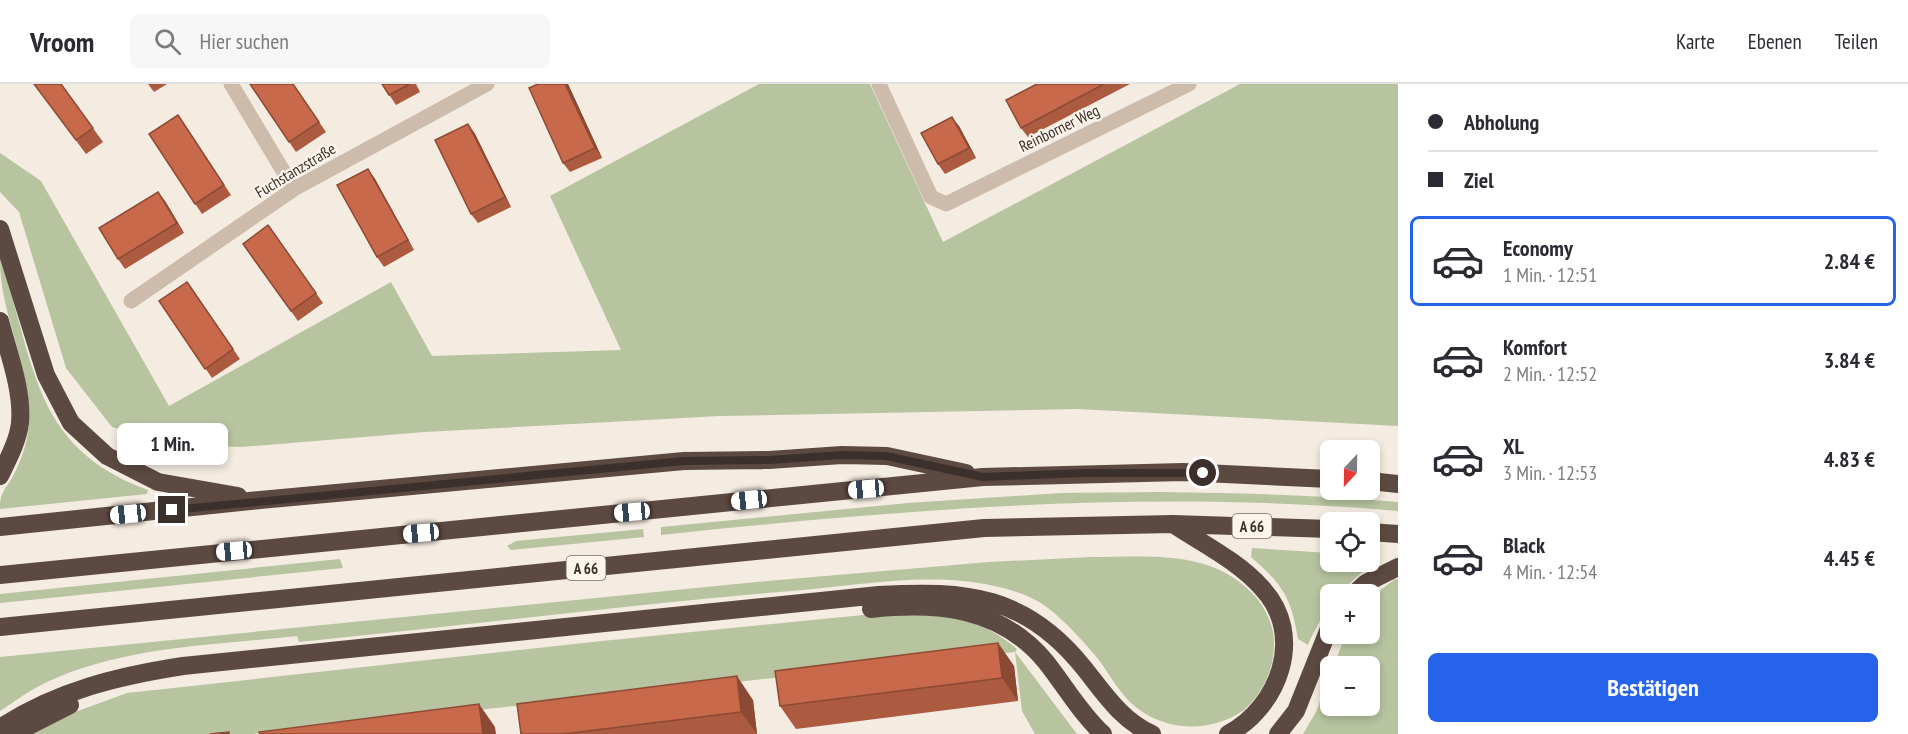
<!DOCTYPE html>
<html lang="de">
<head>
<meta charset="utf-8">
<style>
  body { margin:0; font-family:"PT Sans Narrow",sans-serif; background:#f7f7f7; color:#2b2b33; height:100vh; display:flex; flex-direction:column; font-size:22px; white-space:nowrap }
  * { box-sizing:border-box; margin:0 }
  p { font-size:20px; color:#7c7c81 }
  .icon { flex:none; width:33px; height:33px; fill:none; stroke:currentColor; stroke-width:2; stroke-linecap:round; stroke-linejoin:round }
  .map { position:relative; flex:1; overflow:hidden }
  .sheet { display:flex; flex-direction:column; background:#fff; width:510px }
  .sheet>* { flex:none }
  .top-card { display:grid; align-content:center; height:132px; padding:0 30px; background:#fff }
  .needle { width:39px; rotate:202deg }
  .buttons { position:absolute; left:1320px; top:356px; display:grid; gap:12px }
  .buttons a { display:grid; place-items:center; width:60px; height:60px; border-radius:9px; background:#fff; box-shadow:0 3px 9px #0003; font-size:30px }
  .end { position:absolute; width:27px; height:27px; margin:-14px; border:8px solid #3b302b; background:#fff; box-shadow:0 0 0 3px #fff }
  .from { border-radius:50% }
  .bubble { position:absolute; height:42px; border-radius:9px; background:#fff; box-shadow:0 3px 9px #0003; font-size:20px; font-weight:700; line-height:42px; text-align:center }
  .car { position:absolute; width:18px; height:36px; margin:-18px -9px; border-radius:8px; box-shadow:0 0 4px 2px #0007; background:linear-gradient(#fff 24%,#345 0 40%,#fff 0 76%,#345 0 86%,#fff 0) }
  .top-card b { display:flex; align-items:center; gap:21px; height:57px; font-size:22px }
  .top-card b+b { border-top:2px solid #e1e1e2 }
  .top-card i { width:15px; height:15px; background:#2b2b33 }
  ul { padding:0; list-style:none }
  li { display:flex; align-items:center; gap:18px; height:90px; margin:0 12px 9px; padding:0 18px; border:3px solid transparent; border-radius:9px }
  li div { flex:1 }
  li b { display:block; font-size:22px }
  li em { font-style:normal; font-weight:700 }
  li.selected { border-color:#2563eb }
  li>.icon { width:54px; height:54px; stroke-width:1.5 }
  .button { display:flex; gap:12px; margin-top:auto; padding:12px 30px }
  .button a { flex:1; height:69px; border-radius:9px; background:#2563eb; color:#fff; font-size:24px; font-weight:700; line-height:69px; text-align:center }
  header { display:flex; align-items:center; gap:36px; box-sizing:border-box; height:84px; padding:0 30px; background:#fff; border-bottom:2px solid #e1e1e2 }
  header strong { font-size:28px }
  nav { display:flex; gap:33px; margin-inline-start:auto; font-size:21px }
  .search { width:420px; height:54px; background:#f7f7f7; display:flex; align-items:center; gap:15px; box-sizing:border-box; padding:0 21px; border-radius:9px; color:#7c7c81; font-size:22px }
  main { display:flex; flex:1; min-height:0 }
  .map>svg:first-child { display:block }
  .green { fill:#b8c4a0 }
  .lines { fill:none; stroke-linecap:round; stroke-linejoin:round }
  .street { stroke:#cdbbac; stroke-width:15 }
  .highway { stroke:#5c4a42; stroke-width:18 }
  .wall { fill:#ac5a40 }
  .shaded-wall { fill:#8c4a34 }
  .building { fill:#c8694b; stroke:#8c4a34; stroke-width:1.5 }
  .route { stroke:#3b302b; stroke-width:8 }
  .labels { text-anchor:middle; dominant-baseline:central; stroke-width:4.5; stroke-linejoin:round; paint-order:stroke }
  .shield { fill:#fbf5ee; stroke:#756b66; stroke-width:1.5 }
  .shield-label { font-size:15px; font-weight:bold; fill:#3b302b }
  .street-label { font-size:16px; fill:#3b302b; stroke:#fbf5ee }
</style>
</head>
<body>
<header>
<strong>Vroom</strong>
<div class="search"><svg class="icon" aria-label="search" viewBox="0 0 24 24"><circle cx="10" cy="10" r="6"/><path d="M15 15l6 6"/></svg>Hier suchen</div>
<nav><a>Karte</a><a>Ebenen</a><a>Teilen</a></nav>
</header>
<main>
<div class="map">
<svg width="1398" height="650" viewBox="0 0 1398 650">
  <rect width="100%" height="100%" fill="#f4ebe1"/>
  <path class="green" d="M759,0H870L943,158L1240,0H1398V342L1077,325L720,332L425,348L241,363L173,361L112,343L66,284L19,128L0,108V69L41,97L169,322L391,198L432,272L621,266L550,112Z
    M0,176C36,276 30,363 148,406L147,410L0,425C0,407 5,407 13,392C22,375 29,355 29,335C30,280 0,230 0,176Z
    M1160,408C1239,409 1319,411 1398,418V427C1151,405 907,425 661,451V443L908,419L1061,409Z
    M643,445L644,453L511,466L507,462L516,457Z
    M1252,464L1330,469V477H1370L1371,471L1370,481L1338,510H1330C1330,524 1314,545 1308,561L1298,555C1291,513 1283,501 1251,473Z
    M1092,473C1148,473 1210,465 1252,509C1264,521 1273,539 1274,556C1275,583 1264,608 1244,626C1210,650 1161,648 1130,618C1118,606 1109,590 1099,576C1085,559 1066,538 1048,524C1032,512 1013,506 994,502C928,487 857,502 791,507C627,521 463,542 299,558L297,552C215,561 124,562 47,598C30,606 15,617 0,627V573L767,497L989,478Z
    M340,475L343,484L0,519V510Z
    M1395,495H1398V650H1303L1317,626L1330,590V621H1370V582H1334L1346,549H1370V514Z
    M936,529C967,535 993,544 1017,565L1015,568L1077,650H1035L1022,627L1015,568L254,650H31L56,635L127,609L602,557L873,530Z"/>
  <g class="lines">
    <path class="street" d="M231,0L294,105
      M879,0L931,113L946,120L1189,0
      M131,217L294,105L487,0"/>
    <path class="highway" d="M0,145L46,291L71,339L107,372L158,398L238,412
      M0,237C8,268 23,306 20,339C18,357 8,375 0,392
      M1370,397L1398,400
      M1173,440C1203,460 1238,477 1262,504C1306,551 1279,623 1228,650
      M0,443L260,416L684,377L769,376L842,371L887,372L966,389
      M1370,448L1398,450
      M0,491L983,393L1183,388L1330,395
      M1354,510L1366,499L1398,483
      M871,525C937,518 1001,523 1046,578C1065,602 1081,630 1103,650
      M0,543L984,444L1173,440L1330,445
      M0,644C56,607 118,592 183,582L879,511C966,506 1026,511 1084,584C1104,609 1121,636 1152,650
      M13,650L70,621
      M1278,650L1296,627L1330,542"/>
  </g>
  <path class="wall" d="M34,0H61L103,58L86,70Z
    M148,0H167L154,8Z
    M250,0H293L326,48L296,68Z
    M382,0H416L420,8L396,21Z
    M568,0L602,74L570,88L563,79Z
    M1037,0H1130L1028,53L1021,44Z
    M178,31L231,111L202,130L149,50Z
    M468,40L475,50L511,123L478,139L471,130Z
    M959,42L976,74L945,90L938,80Z
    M368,85L375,95L414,166L384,183L377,173Z
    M165,117L184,149L125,185L118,175Z
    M268,141L323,219L298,237L243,160Z
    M187,198L240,275L212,294L159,217Z
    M998,559L1014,582L1018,617L796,645L780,622Z
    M753,616L757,650H521Z"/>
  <path class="shaded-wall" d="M565,0H568L602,74L595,64Z
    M952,33L959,42L976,74L969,64Z
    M468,40L475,50L511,123L505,113Z
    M368,85L375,95L414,166L408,156Z
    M158,108L165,117L184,149L177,139Z
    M998,559L1014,582L1018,617L1002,594Z
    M737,592L753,616L757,650L741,628Z
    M479,620L495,643L496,650H483Z"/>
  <path class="building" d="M34,0H61L93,44L76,56Z
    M250,0H293L319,38L289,58Z
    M382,0H410L389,11Z
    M538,0H565L595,64L563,79L529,4Z
    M1037,0H1104L1021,44L1006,16Z
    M178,31L224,101L195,120L149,50Z
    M952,33L969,64L938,80L921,49Z
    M468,40L505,113L471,130L435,56Z
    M368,85L408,156L377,173L337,101Z
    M158,108L177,139L118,175L99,144Z
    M268,141L316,209L291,227L243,160Z
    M187,198L233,265L205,285L159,217Z
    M998,559L1002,594L780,622L775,587Z
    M737,592L741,628L563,650H521L517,620Z
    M479,620L483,650H260L259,648Z
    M229,648V650H210Z"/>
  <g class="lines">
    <path class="route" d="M172,426L684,377L769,376L842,371L886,372L983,393L1083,389H1203"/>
  </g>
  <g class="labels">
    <g class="shield">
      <rect x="1232.5" y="430" width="39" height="24" rx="4.5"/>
      <rect x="566.5" y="472" width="39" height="24" rx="4.5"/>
    </g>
    <g class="shield-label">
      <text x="1252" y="442">A 66</text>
      <text x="586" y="484">A 66</text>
    </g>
    <g class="street-label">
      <text transform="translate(1059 44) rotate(-26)">Reinborner Weg</text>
      <text transform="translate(295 86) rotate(-31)">Fuchstanzstraße</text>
    </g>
  </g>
</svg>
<div class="buttons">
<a><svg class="needle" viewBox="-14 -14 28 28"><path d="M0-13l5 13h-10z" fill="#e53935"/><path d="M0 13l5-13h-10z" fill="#7c7c81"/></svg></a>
<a><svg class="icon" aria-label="locate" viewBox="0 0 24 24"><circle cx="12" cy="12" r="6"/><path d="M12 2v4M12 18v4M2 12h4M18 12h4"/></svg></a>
<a>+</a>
<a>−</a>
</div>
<i class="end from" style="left:1203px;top:389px"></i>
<i class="end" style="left:172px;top:426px"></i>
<div class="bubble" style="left:117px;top:339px;width:111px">1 Min.</div>
<i class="car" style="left:866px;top:405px;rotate:265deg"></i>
<i class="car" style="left:749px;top:416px;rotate:264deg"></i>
<i class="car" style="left:632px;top:428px;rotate:265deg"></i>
<i class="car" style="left:128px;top:430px;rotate:264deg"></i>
<i class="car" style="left:421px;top:449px;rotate:265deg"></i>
<i class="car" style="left:234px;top:467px;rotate:265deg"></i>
</div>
<section class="sheet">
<div class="top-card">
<b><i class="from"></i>Abholung</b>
<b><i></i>Ziel</b>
</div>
<ul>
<li class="selected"><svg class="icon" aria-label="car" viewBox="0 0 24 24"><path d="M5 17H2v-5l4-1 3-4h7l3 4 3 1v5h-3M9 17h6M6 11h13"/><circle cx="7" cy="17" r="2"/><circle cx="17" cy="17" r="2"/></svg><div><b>Economy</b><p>1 Min. · 12:51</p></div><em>2.84 €</em></li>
<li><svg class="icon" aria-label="car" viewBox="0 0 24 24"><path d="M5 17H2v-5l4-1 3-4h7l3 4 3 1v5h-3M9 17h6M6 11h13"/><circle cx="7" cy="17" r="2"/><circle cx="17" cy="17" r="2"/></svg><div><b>Komfort</b><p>2 Min. · 12:52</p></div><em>3.84 €</em></li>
<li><svg class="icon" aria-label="car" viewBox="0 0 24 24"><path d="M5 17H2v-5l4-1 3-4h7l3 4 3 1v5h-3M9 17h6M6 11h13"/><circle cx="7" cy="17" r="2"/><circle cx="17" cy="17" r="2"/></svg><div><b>XL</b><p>3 Min. · 12:53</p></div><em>4.83 €</em></li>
<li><svg class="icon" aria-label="car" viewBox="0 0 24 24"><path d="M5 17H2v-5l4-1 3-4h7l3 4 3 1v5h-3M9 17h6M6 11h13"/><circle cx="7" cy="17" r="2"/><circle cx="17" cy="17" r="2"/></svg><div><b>Black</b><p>4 Min. · 12:54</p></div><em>4.45 €</em></li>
</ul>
<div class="button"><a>Bestätigen</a></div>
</section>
</main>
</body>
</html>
